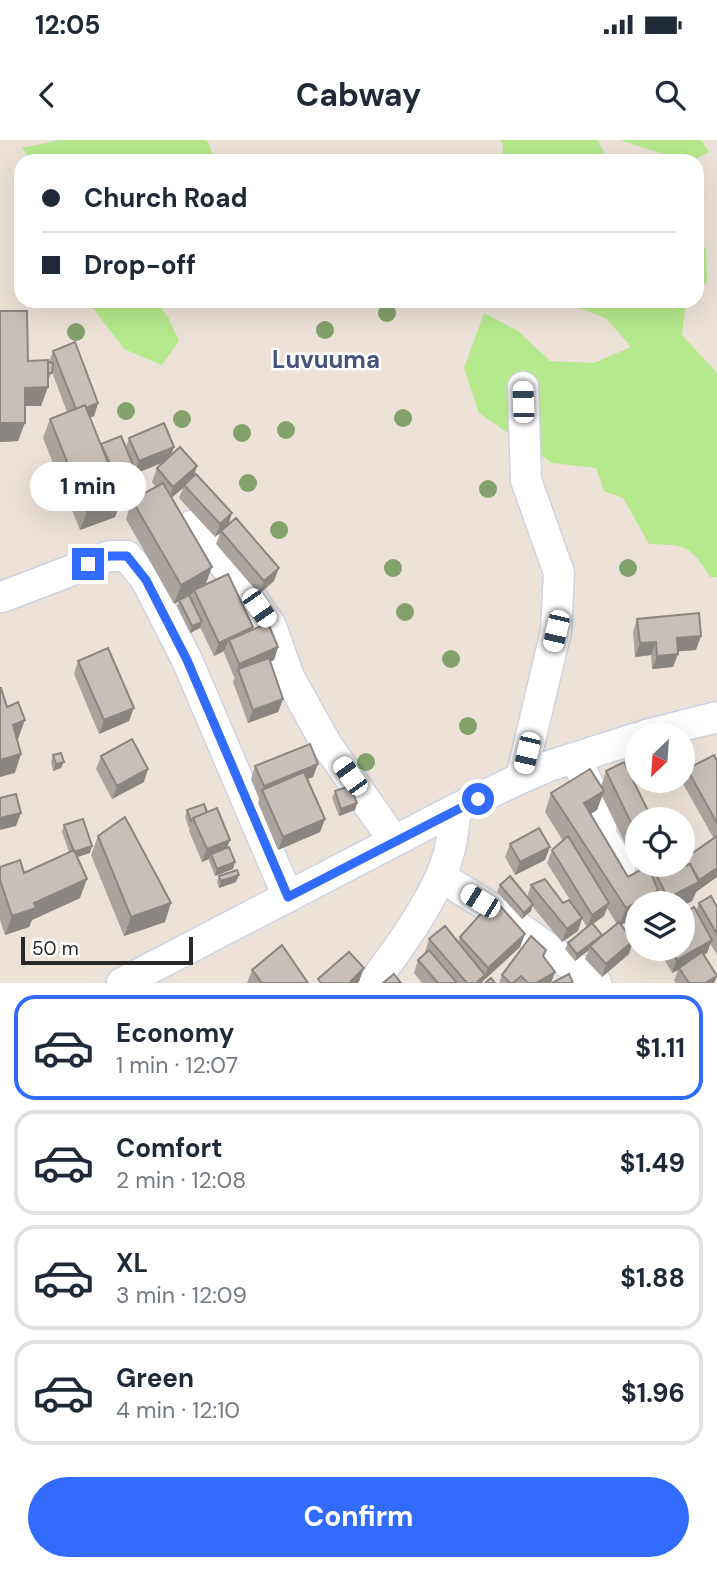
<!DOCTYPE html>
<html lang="en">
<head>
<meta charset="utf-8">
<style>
  body { margin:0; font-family:"DM Sans",sans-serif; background:#f2f2f3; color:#1f2937; height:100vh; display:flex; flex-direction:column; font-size:26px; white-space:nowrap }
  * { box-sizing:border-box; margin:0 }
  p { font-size:23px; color:#747a83 }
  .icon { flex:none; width:38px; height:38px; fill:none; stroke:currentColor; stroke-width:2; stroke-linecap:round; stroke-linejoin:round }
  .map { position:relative; height:843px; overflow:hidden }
  .side { display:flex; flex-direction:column; background:#fff; flex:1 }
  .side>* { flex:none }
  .top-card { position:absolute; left:14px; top:14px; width:690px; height:154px; border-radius:21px; box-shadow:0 7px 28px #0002; display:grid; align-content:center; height:154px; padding:0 28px; background:#fff }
  .needle { width:46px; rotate:205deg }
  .tools { position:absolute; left:625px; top:583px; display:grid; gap:14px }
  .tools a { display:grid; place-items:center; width:70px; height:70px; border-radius:50%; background:#fff; box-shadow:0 7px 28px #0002; font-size:35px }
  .scale { position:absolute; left:21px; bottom:18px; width:172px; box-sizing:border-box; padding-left:7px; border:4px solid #282828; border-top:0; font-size:19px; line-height:24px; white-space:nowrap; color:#282828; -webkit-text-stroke:5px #fff; paint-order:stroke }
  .end { position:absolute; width:32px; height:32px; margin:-16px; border:9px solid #326cff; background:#fff; box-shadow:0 0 0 4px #fff }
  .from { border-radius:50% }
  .bubble { position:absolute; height:49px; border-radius:24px; background:#fff; box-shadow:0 7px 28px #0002; font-size:23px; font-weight:700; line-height:49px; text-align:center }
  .car { position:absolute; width:21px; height:42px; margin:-21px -10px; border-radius:9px; box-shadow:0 0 5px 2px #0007; background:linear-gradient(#fff 24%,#345 0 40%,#fff 0 76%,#345 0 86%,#fff 0) }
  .top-card b { display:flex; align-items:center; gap:24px; height:66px; font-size:26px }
  .top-card b+b { border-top:2px solid #e0e1e3 }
  .top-card i { width:18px; height:18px; background:#1f2937 }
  ul { padding:12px 0 0; list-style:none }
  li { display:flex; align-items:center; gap:21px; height:105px; margin:0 14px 10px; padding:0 14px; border:4px solid #e0e1e3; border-radius:21px }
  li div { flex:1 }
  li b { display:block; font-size:26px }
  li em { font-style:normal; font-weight:700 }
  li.on { border-color:#326cff }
  li>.icon { width:63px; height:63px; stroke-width:1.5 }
  .cta { display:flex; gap:14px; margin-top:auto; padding:14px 28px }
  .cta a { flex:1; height:80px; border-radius:42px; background:#326cff; color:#fff; font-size:28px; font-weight:700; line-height:80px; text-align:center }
  .status { display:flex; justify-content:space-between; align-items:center; height:49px; padding:0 35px; background:#fff; direction:ltr }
  .status svg { height:19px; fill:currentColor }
  header { display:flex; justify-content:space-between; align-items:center; height:91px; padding:0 28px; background:#fff; font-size:32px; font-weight:700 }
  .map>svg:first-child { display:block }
  .green { fill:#b6e98e }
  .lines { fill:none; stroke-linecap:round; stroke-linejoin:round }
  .minor-casing { stroke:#cdd3e3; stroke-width:33 }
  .minor { stroke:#fff; stroke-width:30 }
  .tree { fill:#83a16b }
  .wall { fill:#aba49e; fill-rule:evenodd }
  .shaded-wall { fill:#8b8681 }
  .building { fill:#c7bfb8; stroke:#8b8681; stroke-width:2 }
  .route { stroke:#326cff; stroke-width:9 }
  .labels { text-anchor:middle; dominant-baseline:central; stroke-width:5; stroke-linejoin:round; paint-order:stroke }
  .quarter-label { font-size:24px; font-weight:bold; fill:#44547d; stroke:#fff }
</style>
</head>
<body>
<div class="status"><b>12:05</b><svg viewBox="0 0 49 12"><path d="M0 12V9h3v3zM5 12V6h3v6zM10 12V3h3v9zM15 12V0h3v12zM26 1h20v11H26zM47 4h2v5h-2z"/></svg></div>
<header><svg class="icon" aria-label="back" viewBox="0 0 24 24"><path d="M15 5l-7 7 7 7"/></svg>Cabway<svg class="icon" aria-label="search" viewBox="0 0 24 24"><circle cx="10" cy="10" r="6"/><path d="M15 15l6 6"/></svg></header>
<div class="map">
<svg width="717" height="843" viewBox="0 0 717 843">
  <rect width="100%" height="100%" fill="#ece2d8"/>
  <path class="green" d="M60,0H205L209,3L214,21H31L22,8Z
    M499,0H598L608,21H502L503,3Z
    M620,0H701L709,12L692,21H685Z
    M697,100L706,109L707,142L697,150Z
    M95,161H156L168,177L179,201L162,225L124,209L93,168Z
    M563,161H686L682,195L717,233V437H710C690,405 686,405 649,404L623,358L604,351L596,328L552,323L479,273L464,228L484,173L518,191L550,221L594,223L631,207L607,179Z"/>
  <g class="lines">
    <defs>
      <path id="minor" d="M191,386L246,450L271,486L289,537L327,605L394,701
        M2,457L109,416H127L146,440L187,520L288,757
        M646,595L717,577
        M581,630L602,671L601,695L620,727
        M521,638L556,491L559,433L526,340L523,247
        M441,737L499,773L596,843
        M122,843L456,669L521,638L549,626L637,598
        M373,843C398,809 440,752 449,712C453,698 454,683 456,669"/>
    </defs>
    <use href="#minor" class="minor-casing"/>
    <use href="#minor" class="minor"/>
  </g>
  <g class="tree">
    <circle cx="387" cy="173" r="9"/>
    <circle cx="325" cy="190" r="9"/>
    <circle cx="76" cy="192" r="9"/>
    <circle cx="126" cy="271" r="9"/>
    <circle cx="403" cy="278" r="9"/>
    <circle cx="182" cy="279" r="9"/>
    <circle cx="286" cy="290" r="9"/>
    <circle cx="242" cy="293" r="9"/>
    <circle cx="248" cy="343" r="9"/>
    <circle cx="488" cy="349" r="9"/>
    <circle cx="279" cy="390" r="9"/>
    <circle cx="393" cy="428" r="9"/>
    <circle cx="628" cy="428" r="9"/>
    <circle cx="405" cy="472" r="9"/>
    <circle cx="451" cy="519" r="9"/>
    <circle cx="468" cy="586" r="9"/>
    <circle cx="366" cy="622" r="9"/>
  </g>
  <path class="wall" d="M0,171L28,221L49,222L53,211L98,263L94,276L90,278L101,305V304L126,307L129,298L174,307L170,317L194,336L228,384L274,441L259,454L216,404L220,393L215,397L179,358L183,348L171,358L205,444L253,487L252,490L278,507L274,520L270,522L283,559L278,572L248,583L233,542L235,536L234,537L224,513V511L214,516L200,487V488L190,493L177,466L179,461L174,464L126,379L132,361L119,366L115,377L80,390L43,298L50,279L67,272L52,232L48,240L41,266H25L18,301L0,302ZM164,322L157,328L152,342L156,347L138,357L142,346L137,333Z
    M637,479L696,510L678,511V514L673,527L652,529L651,515L635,517L633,492Z
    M78,521L129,581L99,594L74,534Z
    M53,615L61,628L53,631L51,622Z
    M101,616L144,642L112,659L96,629Z
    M717,621V737L696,752L692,761L682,766V763H654V762L621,785L633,801L629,814L602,837L585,819L589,810L575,821L565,809L568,803L587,787L582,779L578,791L562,802L532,766L531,771L522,779L497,752L500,745L527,757L531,745L563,763L575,768L547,723L552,710L563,701L545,672L551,653L601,646L606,631L637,679V724H675L677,729L681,727L684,719L714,699L682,642L687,629ZM602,656L639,732L628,737L591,674L597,670ZM607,768L617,784L601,797L602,795L593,784L604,776Z
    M255,626L313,637L307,639L325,679L320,692L278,710L258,663L259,659L251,639Z
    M335,651L357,663L355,670L339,676L332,658Z
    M187,670L207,672L227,708L233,729L215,736L209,721V719L202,722L189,691L190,688H189L185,677Z
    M64,685L90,713L77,717L80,758L32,780L29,787L5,795L0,780V727L24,733L69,712L62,692Z
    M98,696L165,782L124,796L91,715Z
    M510,704L545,720L515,735L505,717Z
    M219,736L236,742L219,748L217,742Z
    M699,763L717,767V815L710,803L707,813L704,815L714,843H676L674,841L678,830L672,833L658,808H682Z
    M525,794L520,807L483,841L482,843H422L414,833L418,820L426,813L425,812L429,799L458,803L460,797Z
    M546,810L543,817L551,843H499L502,835Z
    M252,830L308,843H247Z"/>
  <path class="shaded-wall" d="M48,247L41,266H18L25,248Z
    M98,263L94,276L72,285L77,272Z
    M0,283H25L18,301L0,302Z
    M174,307L169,320L134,334L139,321Z
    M197,326L193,339L184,345L183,348L169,360L173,347Z
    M142,346L137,359L119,366L115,377L80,390L87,372L121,358L123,353Z
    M232,373L228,386L221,391L220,393L215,397L220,384Z
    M212,427L205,446L194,450L193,453L174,464L181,445Z
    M279,428L274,441L259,454L264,441Z
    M202,482L200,488L190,493L192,486Z
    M253,487L248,500H229L224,511L214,516L219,503Z
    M701,496L696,510L672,512L677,498Z
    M656,502L651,515L635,517L640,503Z
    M278,507L274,520L240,534L238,529L235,536L234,537L239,524Z
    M678,514L673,527L652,529L657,516Z
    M283,559L278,572L248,583L253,570Z
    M134,568L129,581L99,594L104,580Z
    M25,580L18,599L6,604L13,585Z
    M21,614L15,633L0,637V620Z
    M64,622L61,628L53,631L56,624Z
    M318,624L313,637L265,657L262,650L259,659L264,646Z
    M148,629L144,642L112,659L117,646Z
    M604,651L597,670L578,682L584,663Z
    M357,663L355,670L339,676L341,669Z
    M21,673L16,686L0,690V678Z
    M325,679L320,692L278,710L283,697Z
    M230,700L225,713L211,714L209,719L202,722L207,709Z
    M92,706L90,713L71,719L74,712Z
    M550,707L545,720L515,735L520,722Z
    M235,722L233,729L215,736L217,729Z
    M717,728V737L696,752L692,761L682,766V763H666L668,758Z
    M239,735L236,742L219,748L221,741Z
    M87,739L80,758L32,780L29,787L5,795L12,776L34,763Z
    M658,750L653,763H637V777L619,786L626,768Z
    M171,763L165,782L124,796L131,777Z
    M609,763L604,776L587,788L592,775Z
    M533,764L531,771L522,779L524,773Z
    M582,778L578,791L562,802L567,789Z
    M525,794L520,807L483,841L488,828Z
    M602,795L599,801L590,806L589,810L575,821L577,814Z
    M712,800L707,813L680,829L679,828L678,830L672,833L677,820Z
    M633,801L629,814L602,837L606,824Z
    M364,828L359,842L358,843H349Z
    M555,832L551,843H536Z
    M485,835L482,843H476Z
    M717,836L714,843H705Z"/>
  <path class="building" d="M0,171H27L28,221L48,220V247L25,248V283H0Z
    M75,202L98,263L86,268L85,265L76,269L53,211Z
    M48,222L53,223L52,233H48Z
    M85,265L122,358L87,372L50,279Z
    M164,283L174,307L139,321L129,298Z
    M121,296L142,346L123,353L101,304Z
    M180,307L197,326L173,347L157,328Z
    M196,334L232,373L220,384L184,345Z
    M163,343L212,427L181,445L132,360Z
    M236,378L279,428L264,441L221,391Z
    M228,434L253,487L219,503L194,450Z
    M189,455L202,482L192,486L179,460Z
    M699,473L701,496L677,498L678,514L657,516L656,502L640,503L637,479Z
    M268,483L278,507L239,524L229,500Z
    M108,508L134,568L104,580L78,521Z
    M269,518L283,559L253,570L238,529Z
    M0,548H1L7,567L18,562L25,580L13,585L21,614L0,620Z
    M132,599L148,629L117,646L101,616Z
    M310,604L318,624L264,646L255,626Z
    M61,613L64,622L56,624L53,615Z
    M714,615L717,621V683L687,629Z
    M624,622L652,679H637V695L606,631Z
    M590,629L604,651L584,663L628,737L648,726L658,750L626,768L551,653Z
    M304,632L325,679L283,697L262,650Z
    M350,646L357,663L341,669L335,651Z
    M16,654L21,673L0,678V658Z
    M204,664L207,672L193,678L191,681L187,670Z
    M217,668L230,700L207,709L193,678Z
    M125,677L171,763L131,777L98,696Z
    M83,679L92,706L74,712L64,685Z
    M539,688L550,707L520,722L510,704Z
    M568,696L609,763L592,775L552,710Z
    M717,696V728L699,740L690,724H688L684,719Z
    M229,707L235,722L217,729L211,714Z
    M74,710L87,739L34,763L36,768L12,776L0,740V727L20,720L24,733Z
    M651,724H675L677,729L690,724L699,742L668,758Z
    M237,730L239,735L221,741L219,736Z
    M510,736L533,764L524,773L500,745Z
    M545,739L563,763L569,760L582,778L567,789L531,745Z
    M711,756L717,767V794L699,763Z
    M494,759L525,794L488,828L460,797Z
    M694,767L712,800L677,820L670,808H682V774Z
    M619,782L633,801L606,824L590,806Z
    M592,783L602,795L577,814L568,803Z
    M445,786L485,835L476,843H467L429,799Z
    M531,796L546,810L543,816L555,832L536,843H528L521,836L513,843H510L502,835Z
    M282,805L308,843H262L252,830Z
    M429,810L457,843H438L418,820Z
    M349,812L364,828L349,843H321L318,839Z
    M702,812L717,836L705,843H689L679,828Z
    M394,834L401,843H383Z
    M569,834L573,843H552Z
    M491,838L495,843H485Z"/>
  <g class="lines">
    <path class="route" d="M88,424L109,416H127L146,440L187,520L288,757L478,659"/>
  </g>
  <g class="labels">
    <g class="quarter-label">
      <text x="326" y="219">Luvuuma</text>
    </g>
  </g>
</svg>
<div class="tools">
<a><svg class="needle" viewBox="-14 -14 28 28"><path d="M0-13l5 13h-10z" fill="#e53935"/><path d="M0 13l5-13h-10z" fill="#747a83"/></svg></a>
<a><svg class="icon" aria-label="locate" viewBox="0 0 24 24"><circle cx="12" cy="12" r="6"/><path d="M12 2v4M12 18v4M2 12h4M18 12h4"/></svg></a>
<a><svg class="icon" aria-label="layers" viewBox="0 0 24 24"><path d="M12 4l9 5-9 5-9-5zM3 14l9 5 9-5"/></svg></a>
</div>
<div class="scale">50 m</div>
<i class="end from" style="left:478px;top:659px"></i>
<i class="end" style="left:88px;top:424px"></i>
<div class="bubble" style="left:30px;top:322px;width:116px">1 min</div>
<i class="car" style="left:523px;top:262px;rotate:358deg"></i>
<i class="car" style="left:259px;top:468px;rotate:145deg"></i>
<i class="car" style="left:556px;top:491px;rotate:193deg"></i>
<i class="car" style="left:527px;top:613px;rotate:193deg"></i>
<i class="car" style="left:350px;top:636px;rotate:324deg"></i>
<i class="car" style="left:480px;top:761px;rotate:302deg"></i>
<div class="top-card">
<b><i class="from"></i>Church Road</b>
<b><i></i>Drop-off</b>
</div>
</div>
<section class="side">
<ul>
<li class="on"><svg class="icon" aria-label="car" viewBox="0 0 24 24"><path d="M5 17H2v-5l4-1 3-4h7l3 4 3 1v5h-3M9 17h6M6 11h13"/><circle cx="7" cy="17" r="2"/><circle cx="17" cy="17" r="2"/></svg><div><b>Economy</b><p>1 min · 12:07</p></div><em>$1.11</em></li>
<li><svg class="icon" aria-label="car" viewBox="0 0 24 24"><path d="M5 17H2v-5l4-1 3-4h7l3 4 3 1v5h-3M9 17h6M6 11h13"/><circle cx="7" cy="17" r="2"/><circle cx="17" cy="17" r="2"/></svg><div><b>Comfort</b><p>2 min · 12:08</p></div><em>$1.49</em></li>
<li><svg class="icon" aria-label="car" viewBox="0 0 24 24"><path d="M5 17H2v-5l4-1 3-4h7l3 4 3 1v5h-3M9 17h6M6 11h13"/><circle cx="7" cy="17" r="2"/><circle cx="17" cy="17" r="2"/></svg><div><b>XL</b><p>3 min · 12:09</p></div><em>$1.88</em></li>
<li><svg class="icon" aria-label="car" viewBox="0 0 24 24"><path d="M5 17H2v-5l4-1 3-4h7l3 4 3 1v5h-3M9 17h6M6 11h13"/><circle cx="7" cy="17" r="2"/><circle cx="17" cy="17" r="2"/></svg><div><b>Green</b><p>4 min · 12:10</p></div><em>$1.96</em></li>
</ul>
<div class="cta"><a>Confirm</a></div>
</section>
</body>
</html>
